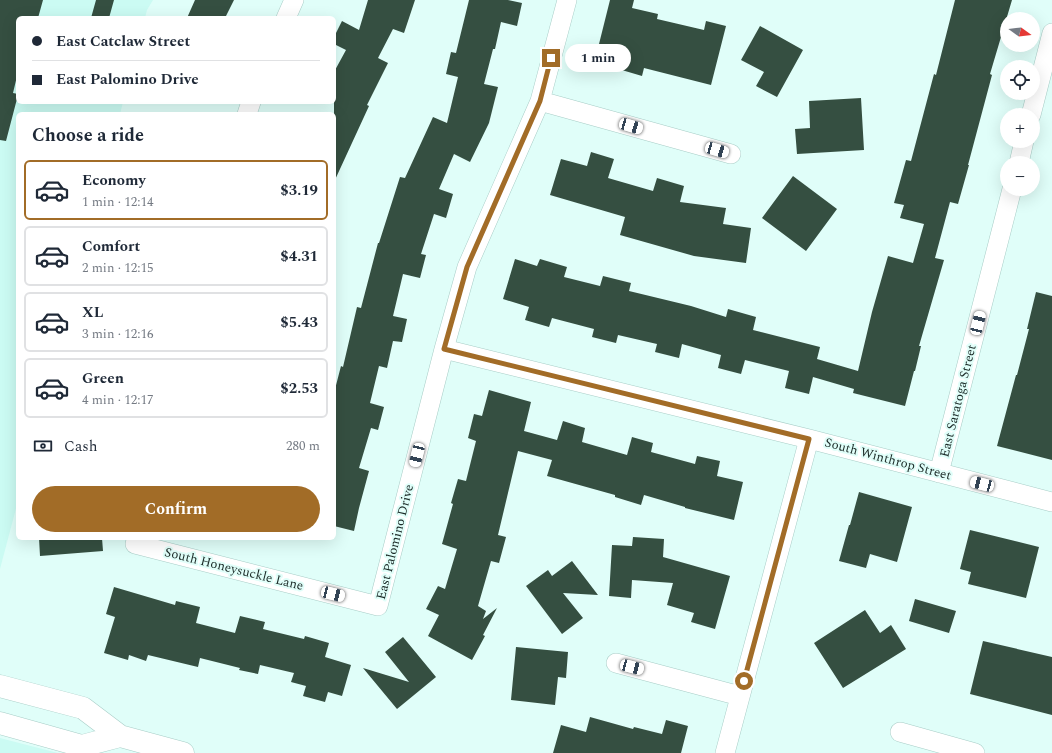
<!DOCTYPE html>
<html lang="en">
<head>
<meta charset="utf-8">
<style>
  body { margin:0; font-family:Spectral,serif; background:#f2f2f3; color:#1f2937; height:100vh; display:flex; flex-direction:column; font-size:15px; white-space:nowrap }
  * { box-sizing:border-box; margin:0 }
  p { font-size:13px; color:#747a83 }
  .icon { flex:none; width:22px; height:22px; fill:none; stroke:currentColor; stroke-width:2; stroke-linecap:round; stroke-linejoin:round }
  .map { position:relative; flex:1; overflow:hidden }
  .details { position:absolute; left:16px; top:112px; width:320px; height:428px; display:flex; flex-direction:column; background:#fff; border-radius:6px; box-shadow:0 4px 16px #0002 }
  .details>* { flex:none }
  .guide { position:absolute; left:16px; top:16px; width:320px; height:88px; border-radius:6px; box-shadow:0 4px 16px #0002; display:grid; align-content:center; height:88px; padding:0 16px; background:#fff }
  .needle { width:26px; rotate:105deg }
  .fabs { position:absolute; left:1000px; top:12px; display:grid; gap:8px }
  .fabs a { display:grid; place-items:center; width:40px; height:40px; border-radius:50%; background:#fff; box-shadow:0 4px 16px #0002; font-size:20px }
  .end { position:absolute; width:18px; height:18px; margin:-9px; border:5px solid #a26c27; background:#fff; box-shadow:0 0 0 2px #fff }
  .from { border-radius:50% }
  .bubble { position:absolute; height:28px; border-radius:14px; background:#fff; box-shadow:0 4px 16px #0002; font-size:13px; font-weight:700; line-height:28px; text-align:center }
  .car { position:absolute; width:12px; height:24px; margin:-12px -6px; border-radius:5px; box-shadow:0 0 3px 1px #0007; background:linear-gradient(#fff 24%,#345 0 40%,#fff 0 76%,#345 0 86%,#fff 0) }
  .guide b { display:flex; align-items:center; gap:14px; height:38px; font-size:15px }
  .guide b+b { border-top:1px solid #e0e1e3 }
  .guide i { width:10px; height:10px; background:#1f2937 }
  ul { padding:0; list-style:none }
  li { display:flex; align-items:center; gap:12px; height:60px; margin:0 8px 6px; padding:0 8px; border:2px solid #e0e1e3; border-radius:6px }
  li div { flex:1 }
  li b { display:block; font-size:15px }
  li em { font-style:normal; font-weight:700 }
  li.active { border-color:#a26c27 }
  li>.icon { width:36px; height:36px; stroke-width:1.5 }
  h2 { padding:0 16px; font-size:18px; line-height:48px }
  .pay { display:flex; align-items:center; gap:10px; height:44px; padding:0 16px; font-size:15px }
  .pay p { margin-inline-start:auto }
  .button { display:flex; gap:8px; margin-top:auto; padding:8px 16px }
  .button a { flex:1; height:46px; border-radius:24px; background:#a26c27; color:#fff; font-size:16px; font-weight:700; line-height:46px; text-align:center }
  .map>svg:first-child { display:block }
  .built { fill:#cbfbf3 }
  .building { fill:#354f41 }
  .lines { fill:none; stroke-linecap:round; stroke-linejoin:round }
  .street-casing { stroke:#a8cdc7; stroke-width:20 }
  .secondary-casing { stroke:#a8cdc7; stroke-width:23 }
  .street { stroke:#fff; stroke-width:19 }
  .secondary { stroke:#fff; stroke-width:22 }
  .route { stroke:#a26c27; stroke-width:5 }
  .labels { text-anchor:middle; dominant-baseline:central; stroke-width:4; stroke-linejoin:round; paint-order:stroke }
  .street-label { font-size:13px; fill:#1c2b28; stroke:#e0fef9 }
</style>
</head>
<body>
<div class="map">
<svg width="1052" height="753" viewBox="0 0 1052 753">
  <rect width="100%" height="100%" fill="#e0fef9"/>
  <path class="built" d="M0,0H153L147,10L145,18H18V102H123L120,114H18V501L0,569Z
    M0,738L58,753H0Z"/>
  <path class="building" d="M0,0H43L38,18H18V72L13,93L18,94V95L6,141L0,140Z
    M96,0H114L109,18H91Z
    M195,0H234L225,18H187Z
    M368,0H415L404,33L393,29L378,58L388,63L367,105L369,106L334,182V72L346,50L334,44V37L342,21L359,30Z
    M469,0H508L522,3L517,26L501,22L495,49H493L484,84L498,87L489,123L470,162L454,154L439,189L453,194L446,218L434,214L421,254L426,255L420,278L403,274L393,316L407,319L402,342L393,341L387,368L379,366L370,403L384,407L378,430L371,428L359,468L369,471L359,508L354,531L334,526V393L341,366L343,367L357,307L361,308L378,243H379L400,177L405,178L433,117L447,123L458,77L446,74L451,52L456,53Z
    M610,0H634L632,8L658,14L657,19L704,30L706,21L726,26L711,85L644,68L642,76L615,68L618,57L597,52Z
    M955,0H1012L990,74L992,75L968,165H969L958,204L950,202L935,258L944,260L919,346H921L915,371H914L905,406L853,393L854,389L813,377L809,394L785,388L789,371L745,360L741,374L718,368L721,355L682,344L679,358L655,352L657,344L618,335L616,343L592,337L594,329L552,318L549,327L525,320L529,307L503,299L515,259L537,266L540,259L567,267L564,277L600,286L603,276L631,283L629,291L691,306L726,317L728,309L756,317L753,330L820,347L817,359L858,371L872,312L888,256L913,263L924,224L900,218L904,205L894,203L906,160L911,161L934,74L936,75Z
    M760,26L803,50L777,97L756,86L764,72L741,60Z
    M861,98L864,150L797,154L795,129L810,128L809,101Z
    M591,152L614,159L608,178L653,191L657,178L684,186L680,202L726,208L723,224L751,228L746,263L694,256L620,235L625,217L550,195L561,159L587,166Z
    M793,176L837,209L806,251L762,218Z
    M1036,292L1052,296V460L997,446L1016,375H1017L1029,329H1027Z
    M489,390L531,402L524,431L557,440L563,421L585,428L582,442L627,455L632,437L653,443L651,452L695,464L697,456L720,461L717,476L743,482L734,520L685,508V507L644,495L641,505L615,497V495L547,476L552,460L518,451L498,535L506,537L499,563L491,561L478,606L486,611L483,619L497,608L483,635L485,636L472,660L428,636L439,615L426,609L438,586L445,589L457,549L442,544L453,504L451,503L458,479L466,481L476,441L468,438L474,414L482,416Z
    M859,492L912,507L897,562L870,554L866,568L839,561L849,525H850Z
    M970,530L1039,547L1026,598L968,584L971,572L960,569Z
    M633,537L664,539L663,557L730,576L715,629L691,622L694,613L667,605L673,583L632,580L631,598L609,596L612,545L632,546Z
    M39,538H102L103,551L40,556Z
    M572,561L598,595L563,593L583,618L562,634L526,586L548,570L552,576Z
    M114,587L175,605L176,601L200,607L196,623L235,633L240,616L265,622L263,629L304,639L305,636L329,643L325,657L351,665L342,696L328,692L325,702L303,696L306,686L291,682L294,673L260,665L258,674L239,670L240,668L200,658L198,667L148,655L146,661L129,655L128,660L104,653L115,617L106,614Z
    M915,599L956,611L949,633L909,621Z
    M865,610L880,633L891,625L906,649L843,688L814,643Z
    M403,637L436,677L397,709L363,668L409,682L385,652Z
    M983,641L1052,657V715L970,694Z
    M516,647L568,652L566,678L558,677L555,705L511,700Z
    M590,717L633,729L634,727L662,734L666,720L688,726L681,753H553L561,725L586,732Z"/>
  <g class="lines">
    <defs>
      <path id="street" d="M286,18L294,0
        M540,101L731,154
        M247,114L251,102
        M1031,115L1052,33
        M1019,163L1024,141
        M444,349L809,439L1052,502
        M939,473L1012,189
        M137,538L135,544L378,606L444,349L467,267L540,101L567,0
        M616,663L740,696
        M900,732L975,753
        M725,753L809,439"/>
      <path id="secondary" d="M0,686L83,708L120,736L183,753
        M0,723L82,746L120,736"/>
    </defs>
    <use href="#street" class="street-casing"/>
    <use href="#secondary" class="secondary-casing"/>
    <use href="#street" class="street"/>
    <use href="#secondary" class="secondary"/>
  </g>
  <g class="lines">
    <path class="route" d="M551,58L540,101L467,267L444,349L809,439L744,681"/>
  </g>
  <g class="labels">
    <g class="street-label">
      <text transform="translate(958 401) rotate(-76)">East Saratoga Street</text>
      <text transform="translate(888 459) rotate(15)">South Winthrop Street</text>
      <text transform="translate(395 542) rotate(-76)">East Palomino Drive</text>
      <text transform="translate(234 569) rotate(14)">South Honeysuckle Lane</text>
    </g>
  </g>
</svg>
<div class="fabs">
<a><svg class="needle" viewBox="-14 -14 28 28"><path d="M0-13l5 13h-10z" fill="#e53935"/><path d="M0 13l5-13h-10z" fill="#747a83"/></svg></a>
<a><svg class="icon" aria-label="locate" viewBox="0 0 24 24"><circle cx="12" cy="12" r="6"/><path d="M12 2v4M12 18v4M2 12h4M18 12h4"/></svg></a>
<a>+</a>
<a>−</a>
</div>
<i class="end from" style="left:744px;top:681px"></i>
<i class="end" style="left:551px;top:58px"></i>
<div class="bubble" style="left:565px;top:44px;width:66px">1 min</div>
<i class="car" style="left:631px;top:126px;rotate:106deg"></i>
<i class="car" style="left:717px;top:150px;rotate:106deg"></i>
<i class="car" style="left:978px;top:323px;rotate:14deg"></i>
<i class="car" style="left:417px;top:455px;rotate:194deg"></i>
<i class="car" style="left:982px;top:484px;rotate:285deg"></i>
<i class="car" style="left:333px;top:594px;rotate:104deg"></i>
<i class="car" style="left:632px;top:667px;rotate:105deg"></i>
<div class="guide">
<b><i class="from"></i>East Catclaw Street</b>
<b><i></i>East Palomino Drive</b>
</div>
<section class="details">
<h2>Choose a ride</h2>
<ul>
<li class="active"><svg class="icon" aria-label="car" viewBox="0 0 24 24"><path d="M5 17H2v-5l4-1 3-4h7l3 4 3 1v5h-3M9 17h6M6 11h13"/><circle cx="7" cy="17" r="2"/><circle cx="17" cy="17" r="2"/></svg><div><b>Economy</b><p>1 min · 12:14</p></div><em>$3.19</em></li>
<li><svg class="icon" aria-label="car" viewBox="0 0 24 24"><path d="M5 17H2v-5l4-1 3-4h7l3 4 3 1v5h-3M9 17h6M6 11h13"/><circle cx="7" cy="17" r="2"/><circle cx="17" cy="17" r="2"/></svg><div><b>Comfort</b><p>2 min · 12:15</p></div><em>$4.31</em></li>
<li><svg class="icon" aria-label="car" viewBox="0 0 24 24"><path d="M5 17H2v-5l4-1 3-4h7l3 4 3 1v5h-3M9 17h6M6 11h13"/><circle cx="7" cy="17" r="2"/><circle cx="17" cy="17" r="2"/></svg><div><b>XL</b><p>3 min · 12:16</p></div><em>$5.43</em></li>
<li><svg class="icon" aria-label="car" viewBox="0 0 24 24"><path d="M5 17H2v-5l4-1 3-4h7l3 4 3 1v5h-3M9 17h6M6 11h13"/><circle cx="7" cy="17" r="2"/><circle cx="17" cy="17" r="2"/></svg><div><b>Green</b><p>4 min · 12:17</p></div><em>$2.53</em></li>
</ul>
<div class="pay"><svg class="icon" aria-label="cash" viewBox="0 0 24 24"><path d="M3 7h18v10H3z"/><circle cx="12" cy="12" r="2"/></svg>Cash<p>280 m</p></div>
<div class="button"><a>Confirm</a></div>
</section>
</div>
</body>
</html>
